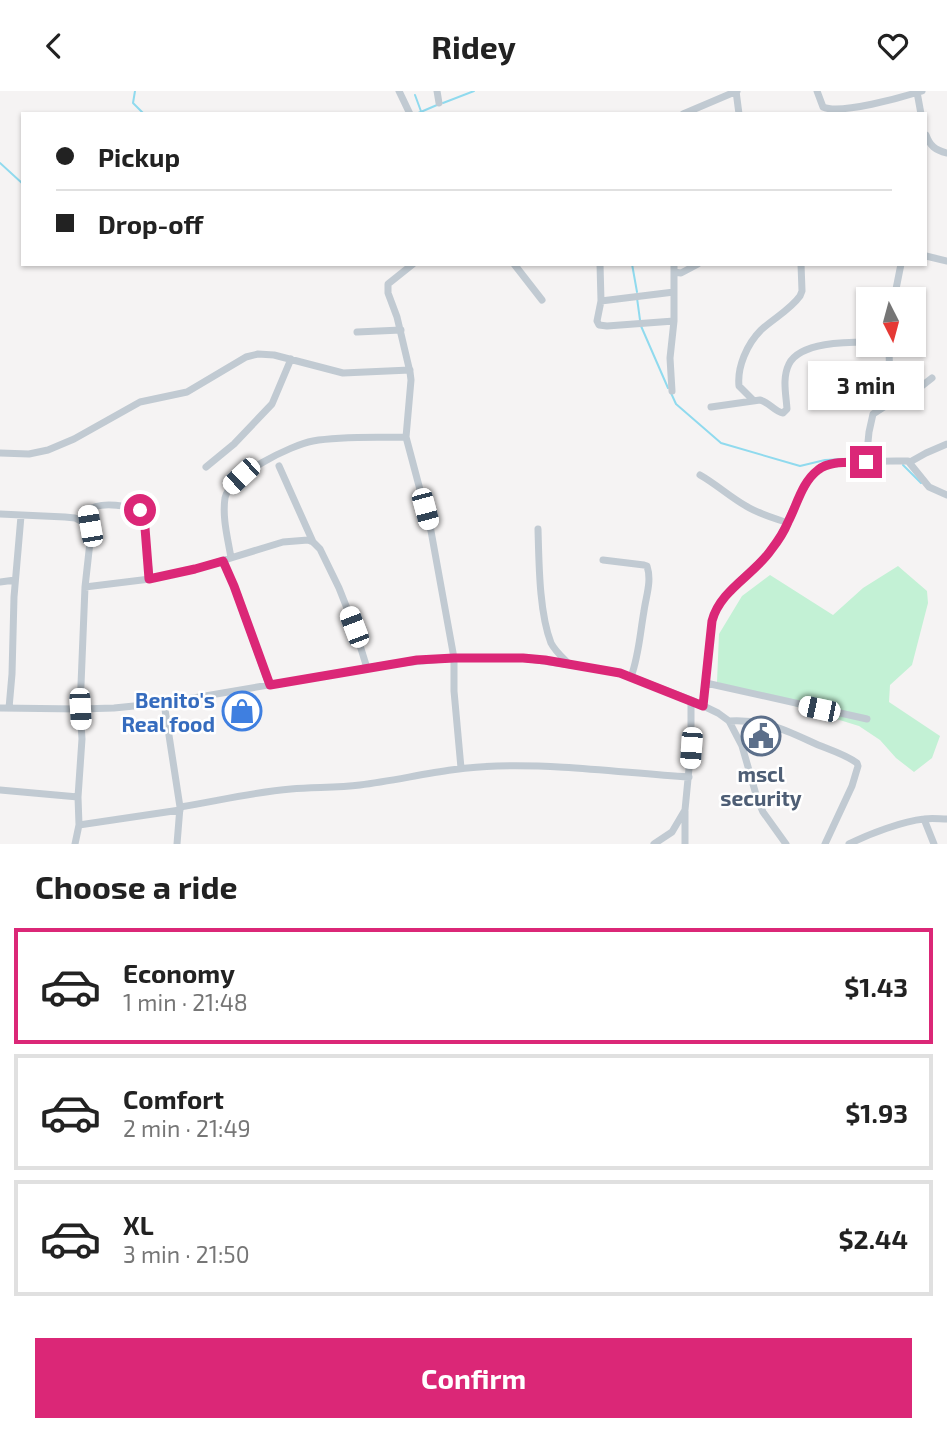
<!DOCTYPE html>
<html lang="en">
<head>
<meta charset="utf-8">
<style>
  body { margin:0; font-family:"Exo 2",sans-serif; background:#f6f6f6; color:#222; height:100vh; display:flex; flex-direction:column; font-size:26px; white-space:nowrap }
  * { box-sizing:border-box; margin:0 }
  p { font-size:23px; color:#767676 }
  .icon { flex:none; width:38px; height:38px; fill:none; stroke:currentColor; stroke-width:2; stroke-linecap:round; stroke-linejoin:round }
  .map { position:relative; height:753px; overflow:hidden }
  .details { display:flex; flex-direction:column; background:#fff; flex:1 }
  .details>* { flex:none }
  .guide { position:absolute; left:21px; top:21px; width:906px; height:154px; border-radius:0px; box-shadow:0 2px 5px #0004; display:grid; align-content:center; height:154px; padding:0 35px; background:#fff }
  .needle { width:46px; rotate:174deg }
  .controls { position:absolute; left:856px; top:196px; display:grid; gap:14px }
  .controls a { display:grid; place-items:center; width:70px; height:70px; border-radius:0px; background:#fff; box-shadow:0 2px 5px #0004; font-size:35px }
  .end { position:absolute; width:32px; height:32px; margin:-16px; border:9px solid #db2777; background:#fff; box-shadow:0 0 0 4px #fff }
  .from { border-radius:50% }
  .bubble { position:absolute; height:49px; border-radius:0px; background:#fff; box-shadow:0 2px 5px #0004; font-size:23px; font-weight:700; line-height:49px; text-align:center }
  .car { position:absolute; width:21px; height:42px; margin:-21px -10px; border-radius:9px; box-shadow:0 0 5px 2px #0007; background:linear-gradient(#fff 24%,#345 0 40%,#fff 0 76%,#345 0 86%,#fff 0) }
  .guide b { display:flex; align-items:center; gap:24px; height:66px; font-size:26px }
  .guide b+b { border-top:2px solid #e0e0e0 }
  .guide i { width:18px; height:18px; background:#222 }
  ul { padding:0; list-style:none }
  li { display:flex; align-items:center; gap:21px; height:116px; margin:0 14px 10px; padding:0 21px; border:4px solid #e0e0e0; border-radius:0px }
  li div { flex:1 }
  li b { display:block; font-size:26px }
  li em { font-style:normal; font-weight:700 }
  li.active { border-color:#db2777 }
  li>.icon { width:63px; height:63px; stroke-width:1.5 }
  h2 { padding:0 35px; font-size:32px; line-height:84px }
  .primary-button { display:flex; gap:14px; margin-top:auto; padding:14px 35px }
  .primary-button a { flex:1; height:80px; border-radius:0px; background:#db2777; color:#fff; font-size:28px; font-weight:700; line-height:80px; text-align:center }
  header { display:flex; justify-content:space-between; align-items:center; height:91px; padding:0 35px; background:#fff; font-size:32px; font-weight:700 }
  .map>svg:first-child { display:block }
  .green { fill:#c3f1d5 }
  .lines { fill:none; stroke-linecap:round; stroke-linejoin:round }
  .stream { stroke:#90daee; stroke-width:2 }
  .minor { stroke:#c1cad2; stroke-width:7 }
  .route { stroke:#db2777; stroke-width:9 }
  .labels { text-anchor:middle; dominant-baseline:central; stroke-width:5; stroke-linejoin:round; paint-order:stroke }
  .shop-label { font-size:21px; font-weight:bold; fill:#366cbe; stroke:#fff; text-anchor:end }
  .service-label { font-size:21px; font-weight:bold; fill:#4e5e75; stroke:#fff }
</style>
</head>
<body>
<header><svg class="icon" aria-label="back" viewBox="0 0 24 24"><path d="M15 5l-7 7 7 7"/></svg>Ridey<svg class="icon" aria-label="heart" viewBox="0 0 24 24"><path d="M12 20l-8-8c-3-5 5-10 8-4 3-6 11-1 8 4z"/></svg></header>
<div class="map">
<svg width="947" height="753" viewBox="0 0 947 753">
  <rect width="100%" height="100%" fill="#f5f3f3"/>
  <path class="green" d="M898,475L927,500L928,512L912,574L890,594L889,611L940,645L932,667L914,681L896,667L880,649L859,635L717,591L719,543L742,505L770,484L833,524L863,497Z"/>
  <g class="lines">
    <path class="stream" d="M135,0L133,12L144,23
      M415,4L422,23
      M443,12L474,0
      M416,23L437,14
      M0,72L23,93
      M632,173L637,201
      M637,207L640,229
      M641,235L668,297
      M671,302L676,313L721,352L800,375L825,369L863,367
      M903,374L921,392"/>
    <path class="minor" d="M399,0L410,23
      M437,0L439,12
      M736,0L739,23
      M817,0L823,16C840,24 903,6 922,0
      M917,1L921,23
      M683,23L737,0
      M926,44C930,55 935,59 947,62
      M926,165L947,170
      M413,173L388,193V202L397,226L410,281L411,289L406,346L431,440L454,567V600L461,677
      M514,173L542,209
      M600,173L601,210L597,230L599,234L607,235L674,230
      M674,181L681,182L698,173
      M894,208L901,173
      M601,210L674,201
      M357,241L401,239
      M889,254L890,312
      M672,300L670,267L674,230V173
      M753,309L739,295C737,276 747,253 761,239C774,227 790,219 800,205L802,200L801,173
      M711,316L760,309C769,311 775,321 783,322L787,318C786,303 782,287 789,273C800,251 847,251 868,251
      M0,362L29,363L48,359L74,348L140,311L187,301L246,266L258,263L274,264L343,282L410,279
      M866,371L869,341L873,323L890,312L909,305L932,287
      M910,371L926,362L947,353
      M279,375L313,451
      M206,376L234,353L272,313L291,268
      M700,384C716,393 730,406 746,415C759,423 774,427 788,432
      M0,423L65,426L75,427L90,435V451L85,496L80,618L82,648L78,706L79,734L75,753
      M90,435L87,420C100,409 126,415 141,419L144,431L150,488
      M538,438C539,471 539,521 551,552C555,560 563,567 569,573
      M231,467C228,448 222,427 225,407C230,384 291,354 313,350C343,345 375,347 406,346
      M603,469L644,474L647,475C652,490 646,505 644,520C640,542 639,564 631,586
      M223,470L234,495L269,594
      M0,491L15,489
      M85,496L150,488L195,478L283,451L308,449L313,451L320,458L339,497L354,535L367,577
      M706,592L867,628
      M164,612L180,716L177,753
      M703,615C706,592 707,569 710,546C711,539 711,531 713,525C724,496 759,478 776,452C789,433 803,385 823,376C838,369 890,370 908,370L929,396L947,404
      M0,617L80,618L114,617L164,612L391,573L454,567H523L611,580L631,586L691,609L718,622L729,630L742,655L757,707L763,721L786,753
      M9,617L12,583L14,506L21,425
      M729,630C765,628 785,639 816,653C830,659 845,663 857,672L858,675L852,695L825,753
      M0,699L78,706
      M180,716C217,710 254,701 291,698C314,696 337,697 360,694C406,688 451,676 497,675C561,673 625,682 689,686
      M685,720V753
      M924,728L934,753
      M79,734L180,719
      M654,753L672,741L685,719L691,657V609
      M849,753C869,743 903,730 924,728C932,727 940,728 947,728"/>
  </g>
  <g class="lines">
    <path class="route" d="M140,419L144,424L149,488L195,478L223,470L234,495L270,594L417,569L454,567H523L545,569L620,582L703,615L712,530C720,499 754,484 771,459C778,450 784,441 788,431C797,414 802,391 818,379C830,369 851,372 866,371"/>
  </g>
  <defs>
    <symbol id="shop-ring" viewBox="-11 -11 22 22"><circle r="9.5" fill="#fff" stroke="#3f7fe0" stroke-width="1.5"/><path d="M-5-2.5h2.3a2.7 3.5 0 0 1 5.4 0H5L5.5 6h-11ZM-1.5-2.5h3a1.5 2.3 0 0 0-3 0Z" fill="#3f7fe0"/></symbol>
    <symbol id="civic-ring" viewBox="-11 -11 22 22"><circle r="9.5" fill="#fff" stroke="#5c6f8a" stroke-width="1.5"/><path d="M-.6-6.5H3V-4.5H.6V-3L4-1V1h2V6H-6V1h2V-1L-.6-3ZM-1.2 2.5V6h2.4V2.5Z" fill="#5c6f8a"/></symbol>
  </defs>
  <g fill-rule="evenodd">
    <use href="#shop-ring" x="220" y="598" width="44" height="44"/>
    <use href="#civic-ring" x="739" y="623" width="44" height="44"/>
  </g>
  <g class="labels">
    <g class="shop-label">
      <text x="215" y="608">Benito's<tspan x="215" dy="24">Real food</tspan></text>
    </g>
    <g class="service-label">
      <text x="761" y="682">mscl<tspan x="761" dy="24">security</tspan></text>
    </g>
  </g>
</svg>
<div class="controls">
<a><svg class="needle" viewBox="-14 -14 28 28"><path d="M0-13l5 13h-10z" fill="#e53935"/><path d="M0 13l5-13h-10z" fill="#767676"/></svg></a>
</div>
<i class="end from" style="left:140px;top:419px"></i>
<i class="end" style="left:866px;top:371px"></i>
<div class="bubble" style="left:808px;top:270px;width:116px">3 min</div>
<i class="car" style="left:241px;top:385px;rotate:227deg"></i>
<i class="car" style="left:425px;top:418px;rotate:165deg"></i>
<i class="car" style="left:90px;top:435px;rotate:350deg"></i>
<i class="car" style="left:354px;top:536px;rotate:339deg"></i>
<i class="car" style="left:80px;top:618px;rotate:177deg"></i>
<i class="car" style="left:819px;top:618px;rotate:282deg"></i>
<i class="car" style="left:691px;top:657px;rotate:184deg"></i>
<div class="guide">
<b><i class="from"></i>Pickup</b>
<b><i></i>Drop-off</b>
</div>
</div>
<section class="details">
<h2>Choose a ride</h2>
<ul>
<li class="active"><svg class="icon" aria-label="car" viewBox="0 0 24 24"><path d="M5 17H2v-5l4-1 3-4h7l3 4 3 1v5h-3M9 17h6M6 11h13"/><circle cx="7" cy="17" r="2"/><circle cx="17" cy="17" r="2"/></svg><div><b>Economy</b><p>1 min · 21:48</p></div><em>$1.43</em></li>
<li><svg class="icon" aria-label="car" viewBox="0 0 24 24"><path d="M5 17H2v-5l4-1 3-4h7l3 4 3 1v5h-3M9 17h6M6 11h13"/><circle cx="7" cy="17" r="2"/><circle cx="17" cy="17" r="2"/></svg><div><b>Comfort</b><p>2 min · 21:49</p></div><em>$1.93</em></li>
<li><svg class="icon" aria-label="car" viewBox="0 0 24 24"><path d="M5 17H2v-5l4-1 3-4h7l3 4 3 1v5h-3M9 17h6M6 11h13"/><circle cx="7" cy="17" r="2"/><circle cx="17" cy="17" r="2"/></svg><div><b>XL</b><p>3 min · 21:50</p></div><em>$2.44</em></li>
</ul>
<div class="primary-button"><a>Confirm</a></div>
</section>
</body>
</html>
